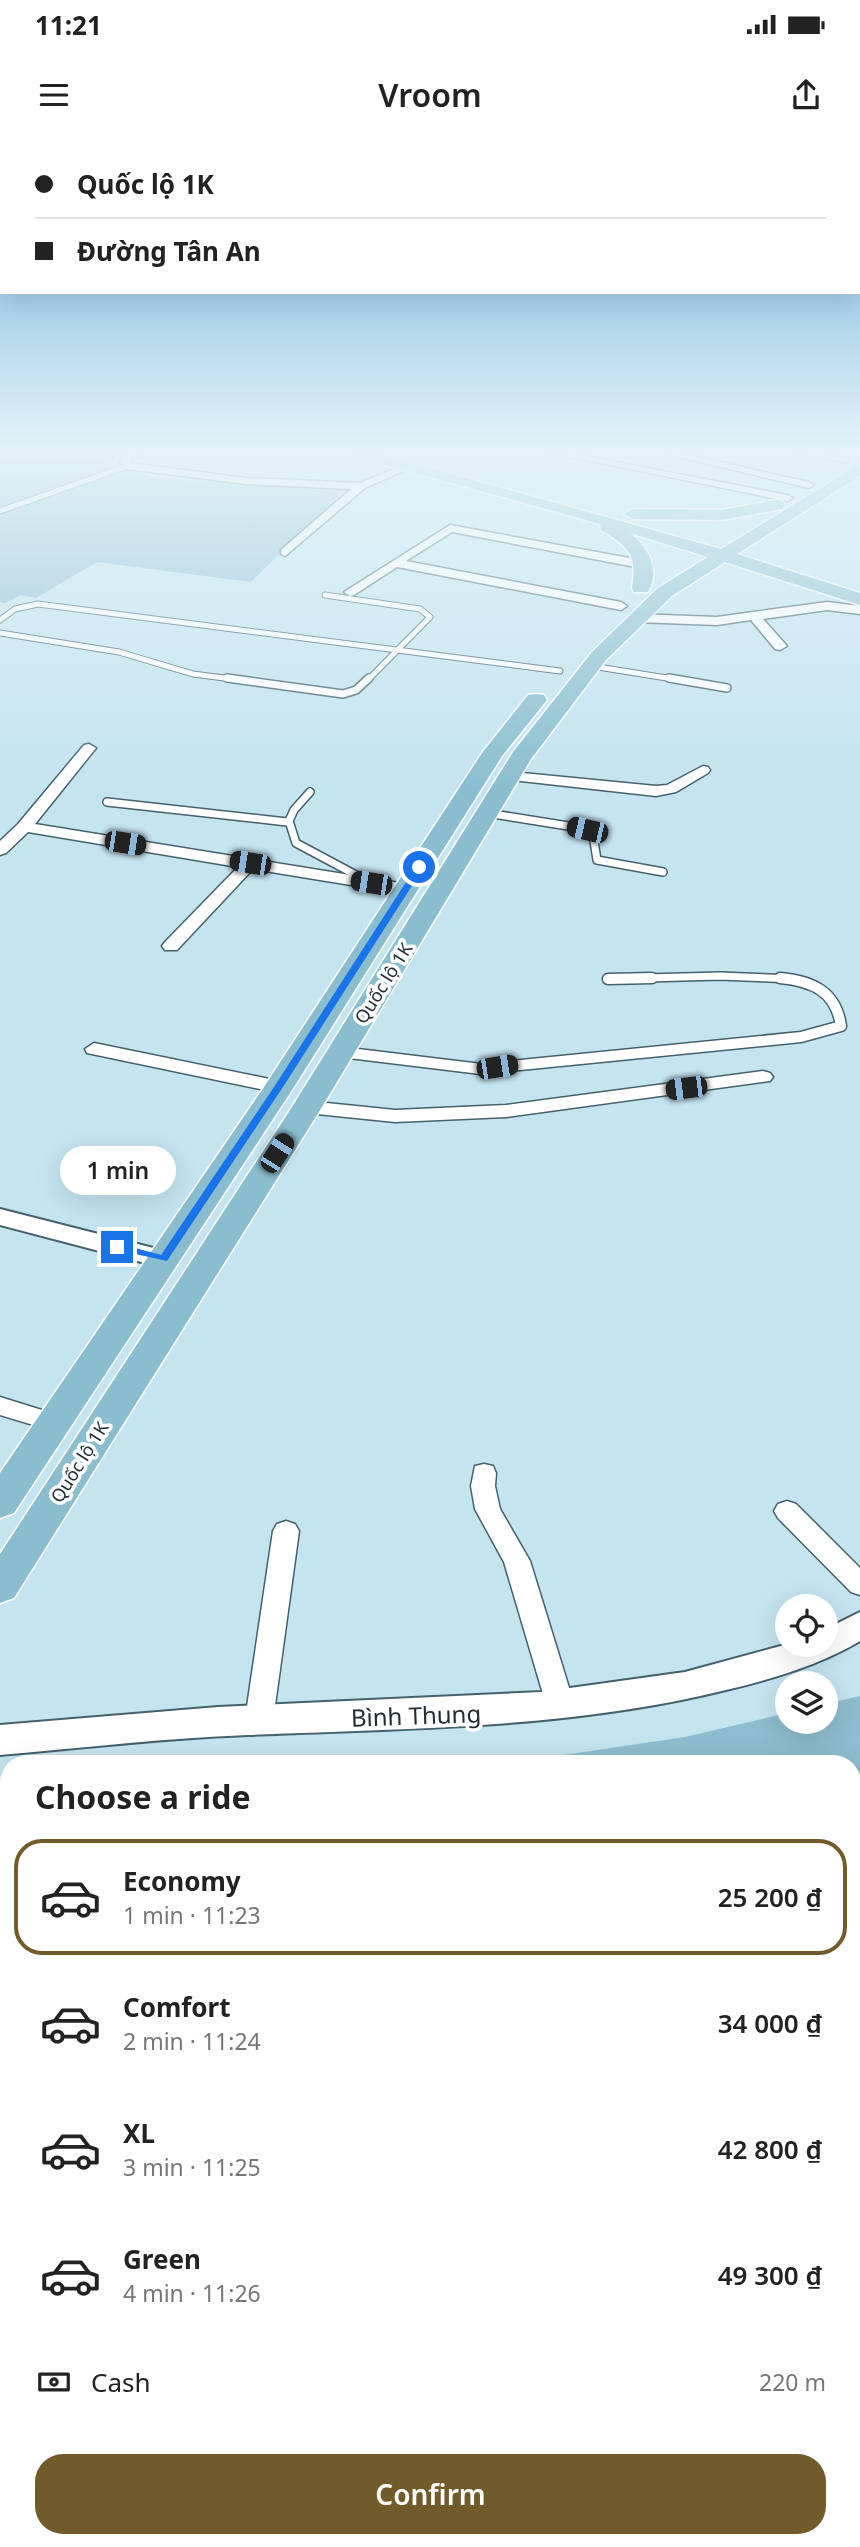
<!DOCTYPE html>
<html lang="en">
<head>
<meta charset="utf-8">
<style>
  body { margin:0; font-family:"Noto Sans",sans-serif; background:#f6f6f6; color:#222; height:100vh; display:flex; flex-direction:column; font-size:26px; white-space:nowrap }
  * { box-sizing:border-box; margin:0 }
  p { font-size:23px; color:#767676 }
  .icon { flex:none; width:38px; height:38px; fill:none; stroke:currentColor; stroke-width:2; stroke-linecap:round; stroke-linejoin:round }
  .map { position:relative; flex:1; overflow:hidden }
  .sheet { position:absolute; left:0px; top:1615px; width:861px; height:793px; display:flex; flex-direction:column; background:#fff; border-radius:28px 28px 0 0; box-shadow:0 7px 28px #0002 }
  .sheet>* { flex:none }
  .banner { position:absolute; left:0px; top:0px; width:861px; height:154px; box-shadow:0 7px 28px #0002; display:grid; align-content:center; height:154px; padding:0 35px; background:#fff }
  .controls { position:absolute; left:775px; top:1454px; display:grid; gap:14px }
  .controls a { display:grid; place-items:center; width:63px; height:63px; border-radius:50%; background:#fff; box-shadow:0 7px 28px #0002; font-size:35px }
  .end { position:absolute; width:32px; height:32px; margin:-16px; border:9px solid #1a73e8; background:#fff; box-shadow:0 0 0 4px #fff }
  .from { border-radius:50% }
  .bubble { position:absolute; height:49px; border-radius:24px; background:#fff; box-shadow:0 7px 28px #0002; font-size:23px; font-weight:600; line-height:49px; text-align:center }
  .car { position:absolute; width:21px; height:42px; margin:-21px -10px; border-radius:9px; box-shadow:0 0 5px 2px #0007; background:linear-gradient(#222 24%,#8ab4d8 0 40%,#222 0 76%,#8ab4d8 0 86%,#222 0) }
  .banner b { display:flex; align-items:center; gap:24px; height:66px; font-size:26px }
  .banner b+b { border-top:2px solid #e0e0e0 }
  .banner i { width:18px; height:18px; background:#222 }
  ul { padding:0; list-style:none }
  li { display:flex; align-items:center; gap:21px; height:116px; margin:0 14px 10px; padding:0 21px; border:4px solid transparent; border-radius:28px }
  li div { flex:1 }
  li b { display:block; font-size:26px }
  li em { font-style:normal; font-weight:600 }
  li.current { border-color:#725b2b }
  li>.icon { width:63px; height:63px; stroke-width:1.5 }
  h2 { padding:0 35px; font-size:32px; line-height:84px }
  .pay { display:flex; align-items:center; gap:18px; height:77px; padding:0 35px; font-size:26px }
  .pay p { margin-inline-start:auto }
  .cta { display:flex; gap:14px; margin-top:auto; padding:14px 35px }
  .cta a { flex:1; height:80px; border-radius:28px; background:#725b2b; color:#fff; font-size:28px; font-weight:600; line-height:80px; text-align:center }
  .status { display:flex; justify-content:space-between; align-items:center; height:49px; padding:0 35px; background:#fff; direction:ltr }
  .status svg { height:19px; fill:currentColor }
  header { display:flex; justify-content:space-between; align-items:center; height:91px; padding:0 35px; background:#fff; font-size:32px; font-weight:600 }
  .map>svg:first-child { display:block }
  .green { fill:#8ebdcf }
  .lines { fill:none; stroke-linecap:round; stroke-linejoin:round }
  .service-far3-casing { stroke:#45616b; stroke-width:7 }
  .service-far2-casing { stroke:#45616b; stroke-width:10 }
  .service-far1-casing { stroke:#45616b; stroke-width:13 }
  .service-casing { stroke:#45616b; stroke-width:19 }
  .minor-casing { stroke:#45616b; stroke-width:3 }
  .tertiary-casing { stroke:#45616b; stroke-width:4 }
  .primary-casing { stroke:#fff; stroke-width:3 }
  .service-far3 { stroke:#fff; stroke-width:5 }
  .service-far2 { stroke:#fff; stroke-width:7 }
  .service-far1 { stroke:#fff; stroke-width:10 }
  .service { stroke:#fff; stroke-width:16 }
  .minor { fill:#fff; fill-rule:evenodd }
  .tertiary { fill:#fff; fill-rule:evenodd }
  .primary { fill:#8abecf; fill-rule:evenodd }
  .route { fill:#1a73e8 }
  .labels { text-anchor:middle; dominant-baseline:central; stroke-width:7; stroke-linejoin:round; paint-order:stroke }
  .far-street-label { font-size:18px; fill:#222e33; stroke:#fff }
  .near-street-label { font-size:24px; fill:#222e33; stroke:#fff }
</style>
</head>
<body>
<div class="status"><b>11:21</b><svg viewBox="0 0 49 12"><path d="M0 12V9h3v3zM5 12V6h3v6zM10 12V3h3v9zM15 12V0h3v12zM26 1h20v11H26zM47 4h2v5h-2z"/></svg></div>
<header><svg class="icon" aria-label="menu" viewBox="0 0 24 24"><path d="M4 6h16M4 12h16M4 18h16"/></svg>Vroom<svg class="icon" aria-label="share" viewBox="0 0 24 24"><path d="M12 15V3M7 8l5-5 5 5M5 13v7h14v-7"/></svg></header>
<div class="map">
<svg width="860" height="2407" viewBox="0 0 860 2407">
  <rect width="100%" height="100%" fill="#c4e4f0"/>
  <path class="green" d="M0,311H117L110,325L157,338L345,350L251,442L97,422L36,458L21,455L5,463L0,462Z
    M860,1556V2407H426V2399H852V1624H503L685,1597L787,1573L788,1582H826V1564Z"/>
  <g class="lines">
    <defs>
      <path id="service-far3" d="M800,311L846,320
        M0,371L127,326
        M325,455L420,469L430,477L368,540
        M0,480L15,469L38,464L560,531
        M0,493L119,512L193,534L240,540
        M592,526L679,540"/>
      <path id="service-far2" d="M227,538L343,554L356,550L369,538
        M669,538L727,548
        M310,652L294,670L289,681L296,703L369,742
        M107,662L287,682
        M487,673L587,689L593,695L597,720L663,732
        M608,839L720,836L793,839"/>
      <path id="service-far1" d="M608,839L652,838
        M341,912L481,929L801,897L841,886C836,851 812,841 780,838"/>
      <path id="service" d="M0,2349L9,2351"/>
      <path id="minor" d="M127,311H137L130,323L246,338L360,343L406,324L415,326L365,348L285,416L281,414V410L351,349L246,344L127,329L120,323Z
        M542,311H560L787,355L793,358L787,361Z
        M671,311L809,342L814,345L809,348L671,315Z
        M450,385L646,421L652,425L646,429L452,392L406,421L621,462L627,466L621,470L397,427L354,455L350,456L344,452Z
        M827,462L860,466V474L827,470L763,479L787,506L780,510L775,509L751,480L717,485L636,482L630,478L636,474L717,477Z
        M89,604L96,608L35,684L406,744L414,749L406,754L253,729L177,810H165L162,806L165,802L238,727L28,692L6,713L0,715V701L18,684L84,605Z
        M703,626L708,627L710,630L708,633L676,652L656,656L512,640L505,636L512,632L656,646L667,645Z
        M94,903L279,941L289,947L279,953L87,913L85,909Z
        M763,931L770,933L773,937L770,941L506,977L395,982L307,973L297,967L307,961L395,970L506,965Z
        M0,1257L61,1276L65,1282L61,1288L53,1291L0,1275Z
        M484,1324L493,1326L496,1333L495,1346L500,1369L530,1421L574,1564L570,1572L560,1576L550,1572L546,1564L504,1422L475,1369L471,1346L475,1326Z
        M787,1361L796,1364L860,1428V1455L851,1452L778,1378L774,1371L778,1364Z
        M286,1381L295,1384L299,1391L273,1580L269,1588L259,1592L249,1588L245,1580L273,1391L277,1384Z
        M860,1830V1919L852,1922V1833Z
        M852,2015L860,2018V2052L852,2049Z
        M770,2399H810L809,2407H769Z"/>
      <path id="tertiary" d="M0,1069L173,1113L177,1119L173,1125L164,1128L0,1085Z
        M860,1472V1501C820,1525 772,1539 726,1550C569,1589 409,1588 248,1595C165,1598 83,1608 0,1615V1585L218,1567L541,1552L685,1532L788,1504L826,1505V1489Z"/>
      <path id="primary" d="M345,311H369L721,409L860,324V336L737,414L860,453V465L725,422L672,456L606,520L531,619L322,967L14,1458L0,1463V1414L292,967L513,612L592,512L658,448L708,417L630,393C648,407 661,430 648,452H634L632,448C638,415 628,406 601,390L600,384L347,314Z
        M776,360L782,361L785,365L782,369L722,380L633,379L624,374L633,369L722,370Z
        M536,554L544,555L547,560L502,616L294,947L14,1373L0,1378V1333L264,947L482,613L528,555Z"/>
    </defs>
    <use href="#service-far3" class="service-far3-casing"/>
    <use href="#service-far2" class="service-far2-casing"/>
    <use href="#service-far1" class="service-far1-casing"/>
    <use href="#service" class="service-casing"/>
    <use href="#minor" class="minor-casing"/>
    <use href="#tertiary" class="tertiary-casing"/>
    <use href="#primary" class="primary-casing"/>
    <use href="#service-far3" class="service-far3"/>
    <use href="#service-far2" class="service-far2"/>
    <use href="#service-far1" class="service-far1"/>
    <use href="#service" class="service"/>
    <use href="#minor" class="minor"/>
    <use href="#tertiary" class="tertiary"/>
    <use href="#primary" class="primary"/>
  </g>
  <linearGradient id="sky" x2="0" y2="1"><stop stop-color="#6caed9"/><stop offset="0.48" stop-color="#e4f3f8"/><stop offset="1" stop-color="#e4f3f8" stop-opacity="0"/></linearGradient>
  <rect width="860" height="647" fill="url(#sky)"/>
  <path class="route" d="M417,725L424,727L283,947L167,1121L113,1109V1104L117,1103L161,1115L274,947Z"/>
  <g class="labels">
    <g class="far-street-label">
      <text transform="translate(383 843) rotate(-58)">Quốc lộ 1K</text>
      <text transform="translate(79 1322) rotate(-58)">Quốc lộ 1K</text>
    </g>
    <g class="near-street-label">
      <text transform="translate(416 1575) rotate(-2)">Bình Thung</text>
    </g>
  </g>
</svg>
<div class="controls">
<a><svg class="icon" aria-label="locate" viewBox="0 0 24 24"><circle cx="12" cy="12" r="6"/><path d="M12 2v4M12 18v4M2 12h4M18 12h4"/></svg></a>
<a><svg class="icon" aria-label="layers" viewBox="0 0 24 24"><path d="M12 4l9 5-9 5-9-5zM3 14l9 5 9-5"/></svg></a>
</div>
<i class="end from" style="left:419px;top:727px"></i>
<i class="end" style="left:117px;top:1107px"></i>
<div class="bubble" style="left:60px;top:1006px;width:116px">1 min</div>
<i class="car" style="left:587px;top:690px;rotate:283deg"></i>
<i class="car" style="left:125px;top:703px;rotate:99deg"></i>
<i class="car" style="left:250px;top:723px;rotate:279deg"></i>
<i class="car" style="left:371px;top:743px;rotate:279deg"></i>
<i class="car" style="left:497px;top:927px;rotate:81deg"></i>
<i class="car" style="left:686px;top:948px;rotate:263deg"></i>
<i class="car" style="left:277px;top:1013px;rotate:33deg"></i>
<div class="banner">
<b><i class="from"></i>Quốc lộ 1K</b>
<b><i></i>Đường Tân An</b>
</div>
<section class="sheet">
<h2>Choose a ride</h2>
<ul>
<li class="current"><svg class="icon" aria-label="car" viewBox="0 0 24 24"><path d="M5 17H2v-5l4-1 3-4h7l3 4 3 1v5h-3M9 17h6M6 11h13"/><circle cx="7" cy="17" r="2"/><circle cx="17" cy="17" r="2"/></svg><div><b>Economy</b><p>1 min · 11:23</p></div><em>25 200 ₫</em></li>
<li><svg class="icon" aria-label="car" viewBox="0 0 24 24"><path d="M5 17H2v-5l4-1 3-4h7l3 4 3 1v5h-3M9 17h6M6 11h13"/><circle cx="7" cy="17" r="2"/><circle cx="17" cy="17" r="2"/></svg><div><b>Comfort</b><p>2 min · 11:24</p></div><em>34 000 ₫</em></li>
<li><svg class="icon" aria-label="car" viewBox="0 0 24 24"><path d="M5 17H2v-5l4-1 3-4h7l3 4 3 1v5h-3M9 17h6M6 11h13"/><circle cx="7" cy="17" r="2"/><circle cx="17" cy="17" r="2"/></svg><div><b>XL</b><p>3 min · 11:25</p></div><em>42 800 ₫</em></li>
<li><svg class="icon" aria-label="car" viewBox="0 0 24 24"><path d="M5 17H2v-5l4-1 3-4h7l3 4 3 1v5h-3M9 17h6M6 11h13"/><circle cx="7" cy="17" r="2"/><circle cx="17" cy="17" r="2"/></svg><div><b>Green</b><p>4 min · 11:26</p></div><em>49 300 ₫</em></li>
</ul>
<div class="pay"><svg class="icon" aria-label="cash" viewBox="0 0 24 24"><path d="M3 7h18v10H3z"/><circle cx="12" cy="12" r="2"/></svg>Cash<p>220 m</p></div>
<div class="cta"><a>Confirm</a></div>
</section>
</div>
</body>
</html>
